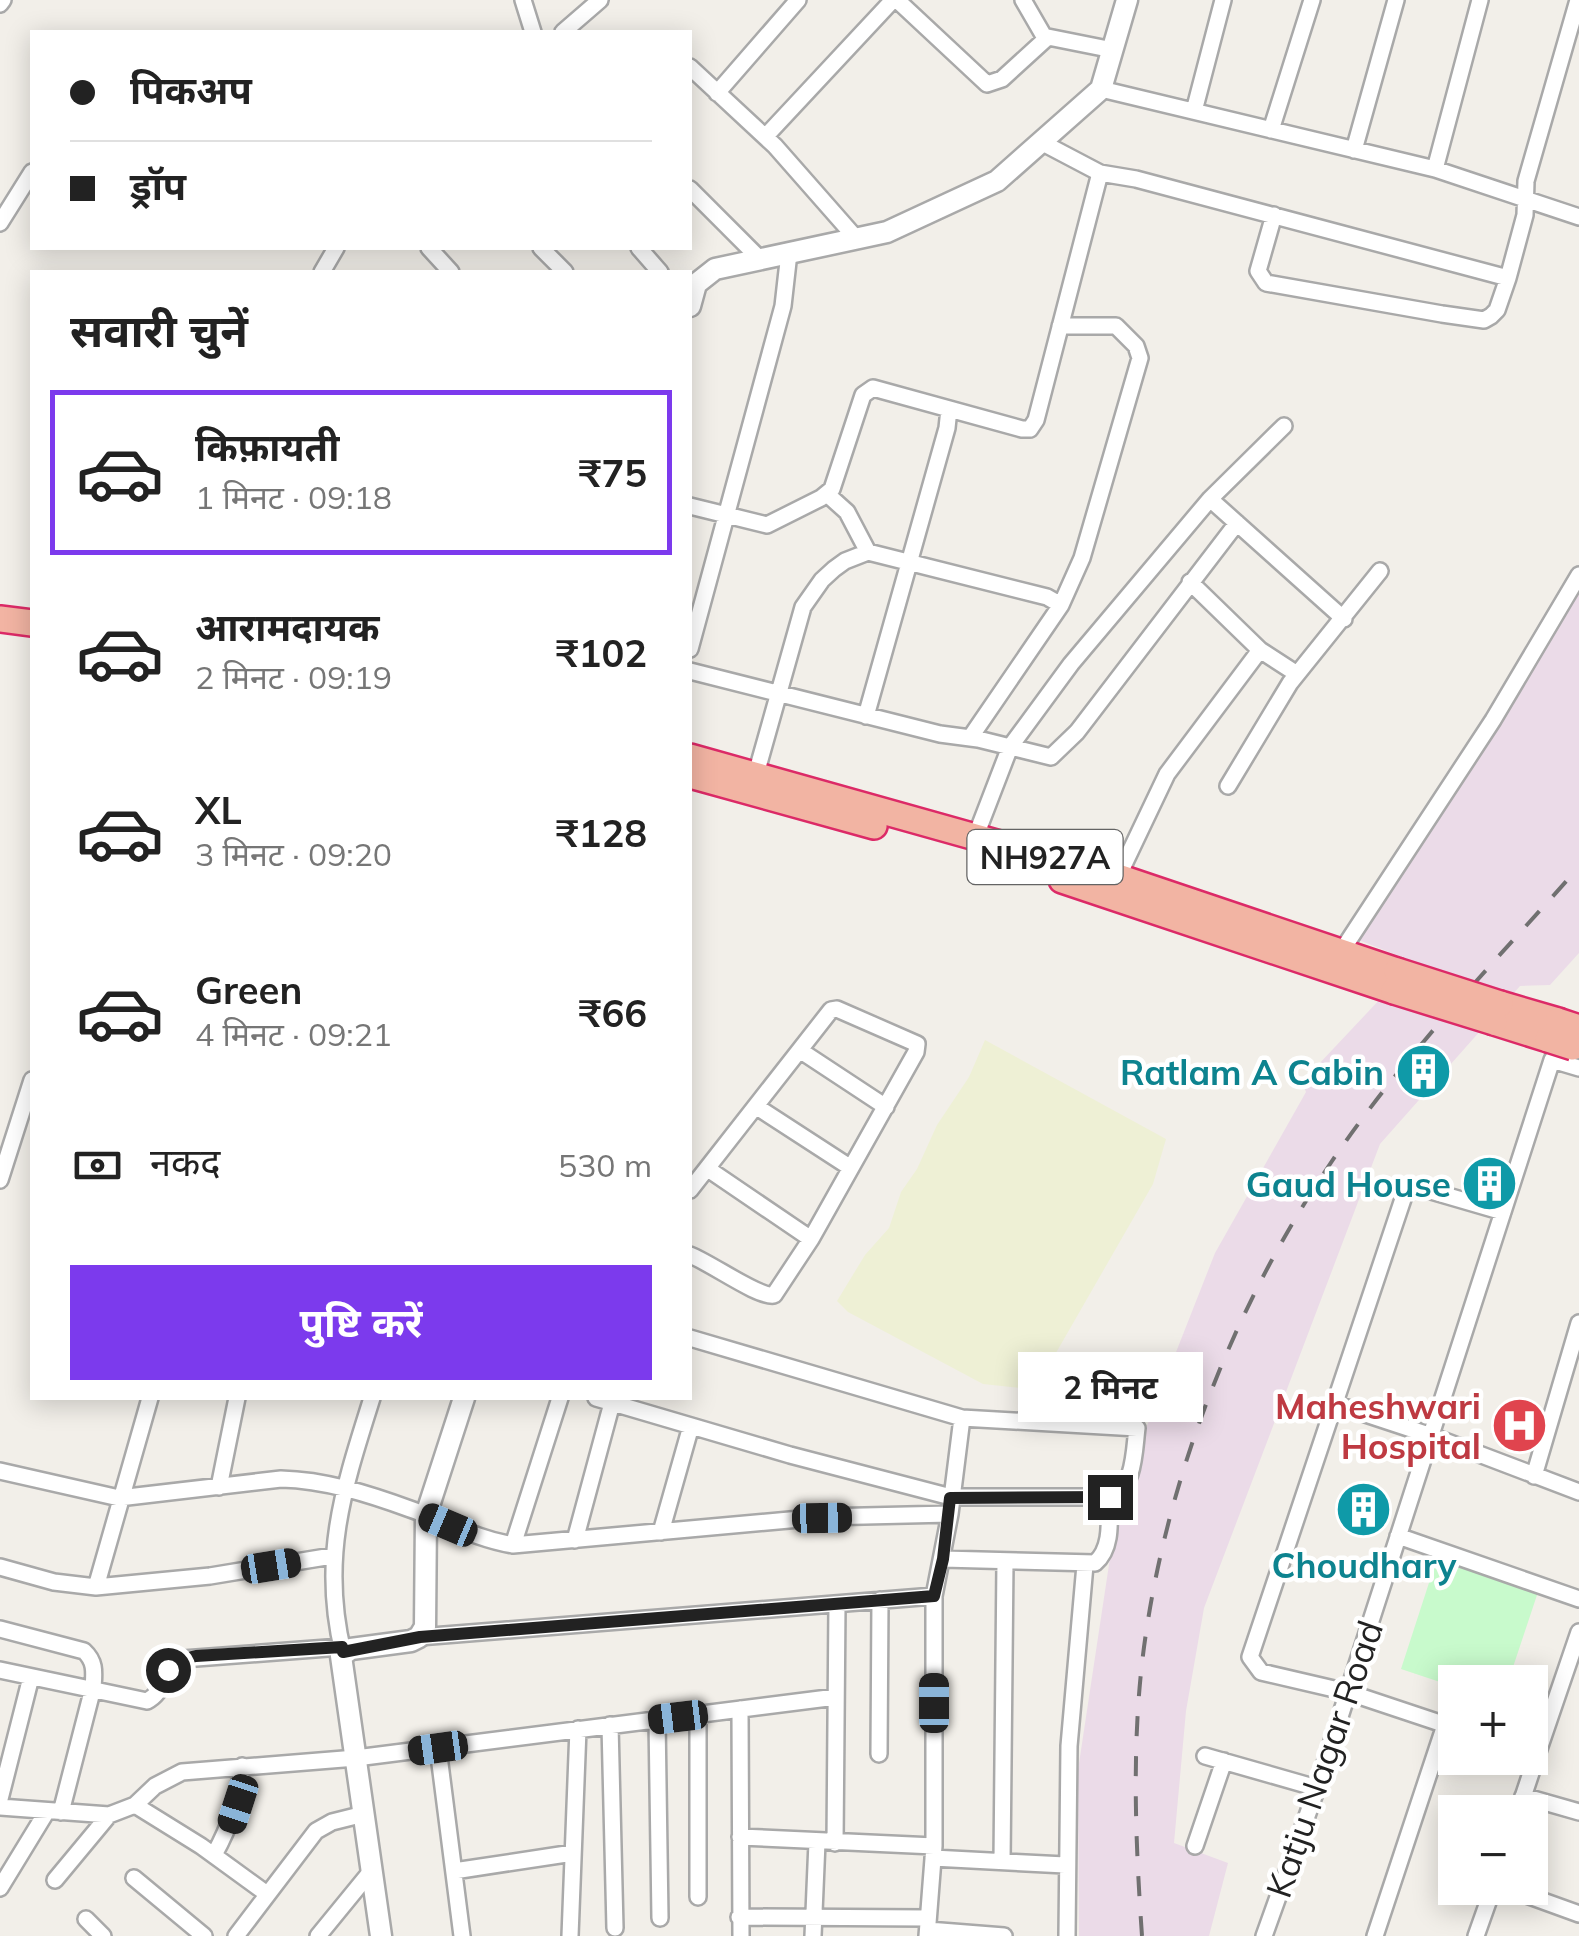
<!DOCTYPE html>
<html lang="hi">
<head>
<meta charset="utf-8">
<style>
  body { margin:0; font-family:Mulish,"Noto Sans Devanagari",sans-serif; background:#f2f2f2; color:#222; height:100vh; display:flex; flex-direction:column; font-size:38px; white-space:nowrap }
  * { box-sizing:border-box; margin:0 }
  p { font-size:32px; color:#767676 }
  .icon { flex:none; width:55px; height:55px; fill:none; stroke:currentColor; stroke-width:2; stroke-linecap:round; stroke-linejoin:round }
  .map { position:relative; flex:1; overflow:hidden }
  .side { position:absolute; left:30px; top:270px; width:662px; height:1130px; display:flex; flex-direction:column; background:#fff; border-radius:0px; box-shadow:0 5px 25px #0003 }
  .side>* { flex:none }
  .hud { position:absolute; left:30px; top:30px; width:662px; height:220px; border-radius:0px; box-shadow:0 5px 25px #0003; display:grid; align-content:center; height:220px; padding:0 40px; background:#fff }
  .tools { position:absolute; left:1438px; top:1665px; display:grid; gap:20px }
  .tools a { display:grid; place-items:center; width:110px; height:110px; border-radius:0px; background:#fff; box-shadow:0 5px 25px #0003; font-size:50px }
  .end { position:absolute; width:45px; height:45px; margin:-22px; border:12px solid #222; background:#fff; box-shadow:0 0 0 5px #fff }
  .from { border-radius:50% }
  .bubble { position:absolute; height:70px; border-radius:0px; background:#fff; box-shadow:0 5px 25px #0003; font-size:32px; font-weight:700; line-height:70px; text-align:center }
  .car { position:absolute; width:30px; height:60px; margin:-30px -15px; border-radius:12px; box-shadow:0 0 8px 2px #0007; background:linear-gradient(#222 24%,#8ab4d8 0 40%,#222 0 76%,#8ab4d8 0 86%,#222 0) }
  .hud b { display:flex; align-items:center; gap:35px; height:95px; font-size:38px }
  .hud b+b { border-top:2px solid #e0e0e0 }
  .hud i { width:25px; height:25px; background:#222 }
  ul { padding:0; list-style:none }
  li { display:flex; align-items:center; gap:30px; height:165px; margin:0 20px 15px; padding:0 20px; border:5px solid transparent; border-radius:0px }
  li div { flex:1 }
  li b { display:block; font-size:38px }
  li em { font-style:normal; font-weight:700 }
  li.current { border-color:#7c3aed }
  li>.icon { width:90px; height:90px; stroke-width:1.5 }
  h2 { padding:0 40px; font-size:45px; line-height:120px }
  .pay { display:flex; align-items:center; gap:25px; height:110px; padding:0 40px; font-size:38px }
  .pay p { margin-inline-start:auto }
  .cta { display:flex; gap:20px; margin-top:auto; padding:20px 40px }
  .cta a { flex:1; height:115px; border-radius:0px; background:#7c3aed; color:#fff; font-size:40px; font-weight:700; line-height:115px; text-align:center }
  .map>svg:first-child { display:block }
  .industrial { fill:#ebdbe8 }
  .farmland { fill:#eef0d5 }
  .park { fill:#c8facc }
  .lines { fill:none; stroke-linecap:round; stroke-linejoin:round }
  .minor-casing { stroke:#a9a9a9; stroke-width:20 }
  .tertiary-casing { stroke:#a9a9a9; stroke-width:25 }
  .trunk-casing { stroke:#dc2a67; stroke-width:30 }
  .minor { stroke:#fff; stroke-width:15 }
  .tertiary { stroke:#fff; stroke-width:20 }
  .trunk { stroke:#f2b4a3; stroke-width:25 }
  .rail { stroke:#707070; stroke-width:4; stroke-dasharray:20 20; stroke-linecap:butt }
  .trunk-bridge-casing { stroke:#dc2a67; stroke-width:30; stroke-linecap:butt }
  .trunk-bridge { stroke:#f2b4a3; stroke-width:25 }
  .route { stroke:#222; stroke-width:12 }
  .labels { text-anchor:middle; dominant-baseline:central; stroke-width:9; stroke-linejoin:round; paint-order:stroke }
  .shield { fill:#fff; stroke:#646464; stroke-width:2.5 }
  .shield-label { font-size:32px; font-weight:bold; fill:#222 }
  .culture-label { font-size:35px; font-weight:bold; fill:#0d838f; stroke:#fff; text-anchor:end }
  .health-label { font-size:35px; font-weight:bold; fill:#be3a42; stroke:#fff; text-anchor:end }
  .street-label { font-size:35px; fill:#222; stroke:#fff }
</style>
</head>
<body>
<div class="map">
<svg width="1579" height="1936" viewBox="0 0 1579 1936">
  <rect width="100%" height="100%" fill="#f2efe9"/>
  <path class="industrial" d="M1579,581V953L1550,985L1520,986L1380,1144L1204,1608L1186,1711L1174,1843L1228,1863L1209,1936H1079L1078,1770L1110,1558L1145,1431L1215,1253L1306,1092L1302,1082L1382,997L1407,959L1356,939Z"/>
  <path class="farmland" d="M985,1040L1166,1139L1153,1184L1041,1379L1030,1389L983,1384L848,1312L837,1301L865,1255L889,1228L901,1192L917,1169L937,1125L969,1077Z"/>
  <path class="park" d="M1439,1552L1541,1583L1508,1682H1455V1687L1401,1669Z"/>
  <g class="lines">
    <defs>
      <path id="minor" d="M523,0L533,32
        M897,0L987,84L1002,79L1048,37L1113,50
        M1023,0L1045,38
        M0,4L3,0
        M563,32L600,0
        M690,67L775,146L855,237
        M1101,89L1435,169L1579,217
        M717,93L798,0
        M1194,111L1223,0
        M1271,130L1312,0
        M766,136L893,0
        M1041,142L1100,173L1136,179L1508,278
        M1354,150L1396,0
        M1435,169L1480,0
        M690,189L759,258
        M1274,215L1258,271L1266,283L1442,314L1484,320L1491,316L1497,310L1508,278L1525,215L1526,181L1578,0
        M0,223L32,172
        M429,248L451,272
        M541,248L565,272
        M639,248L660,272
        M322,272L336,248
        M827,494L847,512L868,552
        M1210,499L1344,619
        M690,506L767,525L821,498L832,489L863,395L873,388L1022,429H1030L1036,420L1100,173
        M1190,582L1260,650L1297,674
        M690,649L783,306L789,253
        M690,671L940,734L978,739L1051,757L1077,732L1237,523
        M866,716L947,428L949,409
        M970,738L1061,605L1082,558L1140,358L1136,346L1116,326H1060
        M756,774L803,607L822,580L834,569L845,561L868,552L1047,597L1061,605
        M1228,786L1290,683L1380,571
        M975,838L1010,747L1071,664L1210,499L1284,426
        M1118,877L1167,774L1260,650
        M1341,952L1493,720L1579,575
        M801,1051L886,1107
        M1552,1060L1579,1068
        M757,1107L851,1168
        M708,1169L811,1239
        M0,1180L32,1080
        M690,1190L831,1010L837,1009L917,1044L916,1052L811,1239L774,1295C759,1298 711,1263 690,1255
        M596,1398L790,1455L951,1497H1109C1135,1489 1134,1451 1137,1428L962,1418L690,1338
        M1335,1404L1429,1435L1579,1492
        M0,1471L119,1498L281,1479C325,1480 369,1494 410,1509C445,1521 476,1539 513,1545L822,1517L950,1514
        M1534,1476L1579,1323
        M219,1487L237,1398
        M661,1532L691,1426
        M1398,1536L1579,1599
        M575,1540L612,1403
        M513,1545L560,1398
        M943,1559L1095,1563C1113,1548 1109,1519 1109,1497
        M0,1567L54,1582L96,1587L210,1576L332,1556
        M96,1587L150,1398
        M0,1629L84,1651C96,1662 94,1673 93,1688L61,1812
        M419,1637L934,1596
        M343,1652C320,1557 344,1487 372,1398
        M0,1670L147,1701C165,1692 164,1670 183,1659L341,1647
        M740,1709L741,1936
        M657,1719L660,1918
        M610,1725L615,1928
        M1455,1728L1347,1692L1261,1672L1250,1657L1405,1193L1409,1188L1417,1187L1503,1212
        M438,1748L462,1936
        M1530,1753L1537,1755L1579,1632
        M879,1754L880,1600
        M1205,1756L1317,1788
        M1523,1796L1579,1812
        M0,1799L31,1677
        M135,1805L201,1846L267,1894
        M0,1807L109,1815L135,1805L155,1786L182,1772L356,1758L836,1697
        M1518,1812L1537,1755
        M740,1837L934,1846
        M835,1843L837,1604
        M1195,1846L1224,1761
        M214,1855C231,1824 238,1801 242,1766
        M933,1858L1065,1865
        M1002,1862L1005,1561
        M454,1871L573,1853
        M134,1878L204,1936
        M55,1880L109,1815
        M0,1888L47,1811
        M1507,1888L1579,1914
        M698,1897V1714
        M739,1917L928,1918
        M86,1919L103,1936
        M928,1930L1004,1936
        M236,1936L316,1831L332,1822L364,1814
        M318,1936L372,1870
        M570,1936L578,1729
        M813,1936L817,1842
        M927,1936L934,1846V1596L950,1514L962,1418
        M1067,1936L1069,1746L1085,1565
        M1264,1936L1317,1788L1552,1060L1565,1040
        M1375,1936L1445,1725
        M1476,1936L1493,1888"/>
      <path id="tertiary" d="M690,306L696,284L715,269L887,232L997,181L1101,89L1127,0
        M381,1936L341,1656L351,1649L411,1641L419,1637L425,1627L426,1515L464,1398"/>
      <path id="trunk" d="M0,619L32,623
        M690,757L1118,877L1397,971
        M690,775L874,826
        M1062,880L1394,991
        M1500,1004L1558,1021
        M1494,1022L1548,1039"/>
    </defs>
    <use href="#minor" class="minor-casing"/>
    <use href="#tertiary" class="tertiary-casing"/>
    <use href="#trunk" class="trunk-casing"/>
    <use href="#minor" class="minor"/>
    <use href="#tertiary" class="tertiary"/>
    <use href="#trunk" class="trunk"/>
    <path class="rail" d="M1142,1936C1135,1836 1131,1732 1146,1633C1170,1471 1235,1306 1326,1170C1399,1060 1492,965 1579,867"/>
    <defs>
      <path id="trunk-bridge" d="M1397,971L1500,1004
        M1394,991L1494,1022
        M1558,1021L1579,1028
        M1548,1039L1573,1047"/>
    </defs>
    <use href="#trunk-bridge" class="trunk-bridge-casing"/>
    <use href="#trunk-bridge" class="trunk-bridge"/>
  </g>
  <g class="lines">
    <path class="route" d="M168,1670L183,1659L196,1656L342,1647L343,1652L420,1637L934,1596L943,1559L950,1498L1110,1497"/>
  </g>
  <defs>
    <symbol id="building-disc" viewBox="-11 -11 22 22"><circle r="9.5" fill="#0f9aa8" stroke="#fff"/><path d="M-4-6H4V6H1V3H-1V6H-4ZM-2.5-4.3h1.7v1.8h-1.7ZM.8-4.3h1.7v1.8H.8ZM-2.5-1h1.7V.8h-1.7ZM.8-1h1.7V.8H.8Z" fill="#fff"/></symbol>
    <symbol id="hospital-disc" viewBox="-11 -11 22 22"><circle r="9.5" fill="#e0444e" stroke="#fff"/><path d="M-5-5h3v3.5h4V-5h3V5h-3V1.5h-4V5h-3Z" fill="#fff"/></symbol>
  </defs>
  <g fill-rule="evenodd">
    <use href="#building-disc" x="1392" y="1040" width="63" height="63"/>
    <use href="#building-disc" x="1458" y="1152" width="63" height="63"/>
    <use href="#hospital-disc" x="1488" y="1394" width="63" height="63"/>
    <use href="#building-disc" x="1332" y="1478" width="63" height="63"/>
  </g>
  <g class="labels">
    <rect class="shield" x="967.5" y="830" width="155" height="54" rx="8"/>
    <g class="shield-label">
      <text x="1045" y="857">NH927A</text>
    </g>
    <g class="culture-label">
      <text x="1384" y="1072">Ratlam A Cabin</text>
      <text x="1451" y="1184">Gaud House</text>
      <text x="1364" y="1565" text-anchor="middle">Choudhary</text>
    </g>
    <g class="health-label">
      <text x="1481" y="1406">Maheshwari<tspan x="1481" dy="40">Hospital</tspan></text>
    </g>
    <g class="street-label">
      <text transform="translate(1324 1759) rotate(-71)">Katju Nagar Road</text>
    </g>
  </g>
</svg>
<div class="tools">
<a>+</a>
<a>−</a>
</div>
<i class="end from" style="left:168px;top:1670px"></i>
<i class="end" style="left:1110px;top:1497px"></i>
<div class="bubble" style="left:1018px;top:1352px;width:185px">2 मिनट</div>
<i class="car" style="left:822px;top:1518px;rotate:89deg"></i>
<i class="car" style="left:448px;top:1525px;rotate:293deg"></i>
<i class="car" style="left:271px;top:1566px;rotate:81deg"></i>
<i class="car" style="left:934px;top:1703px;rotate:0deg"></i>
<i class="car" style="left:678px;top:1717px;rotate:263deg"></i>
<i class="car" style="left:438px;top:1748px;rotate:262deg"></i>
<i class="car" style="left:238px;top:1804px;rotate:198deg"></i>
<div class="hud">
<b><i class="from"></i>पिकअप</b>
<b><i></i>ड्रॉप</b>
</div>
<section class="side">
<h2>सवारी चुनें</h2>
<ul>
<li class="current"><svg class="icon" aria-label="car" viewBox="0 0 24 24"><path d="M5 17H2v-5l4-1 3-4h7l3 4 3 1v5h-3M9 17h6M6 11h13"/><circle cx="7" cy="17" r="2"/><circle cx="17" cy="17" r="2"/></svg><div><b>किफ़ायती</b><p>1 मिनट · 09:18</p></div><em>₹75</em></li>
<li><svg class="icon" aria-label="car" viewBox="0 0 24 24"><path d="M5 17H2v-5l4-1 3-4h7l3 4 3 1v5h-3M9 17h6M6 11h13"/><circle cx="7" cy="17" r="2"/><circle cx="17" cy="17" r="2"/></svg><div><b>आरामदायक</b><p>2 मिनट · 09:19</p></div><em>₹102</em></li>
<li><svg class="icon" aria-label="car" viewBox="0 0 24 24"><path d="M5 17H2v-5l4-1 3-4h7l3 4 3 1v5h-3M9 17h6M6 11h13"/><circle cx="7" cy="17" r="2"/><circle cx="17" cy="17" r="2"/></svg><div><b>XL</b><p>3 मिनट · 09:20</p></div><em>₹128</em></li>
<li><svg class="icon" aria-label="car" viewBox="0 0 24 24"><path d="M5 17H2v-5l4-1 3-4h7l3 4 3 1v5h-3M9 17h6M6 11h13"/><circle cx="7" cy="17" r="2"/><circle cx="17" cy="17" r="2"/></svg><div><b>Green</b><p>4 मिनट · 09:21</p></div><em>₹66</em></li>
</ul>
<div class="pay"><svg class="icon" aria-label="cash" viewBox="0 0 24 24"><path d="M3 7h18v10H3z"/><circle cx="12" cy="12" r="2"/></svg>नकद<p>530 m</p></div>
<div class="cta"><a>पुष्टि करें</a></div>
</section>
</div>
</body>
</html>
